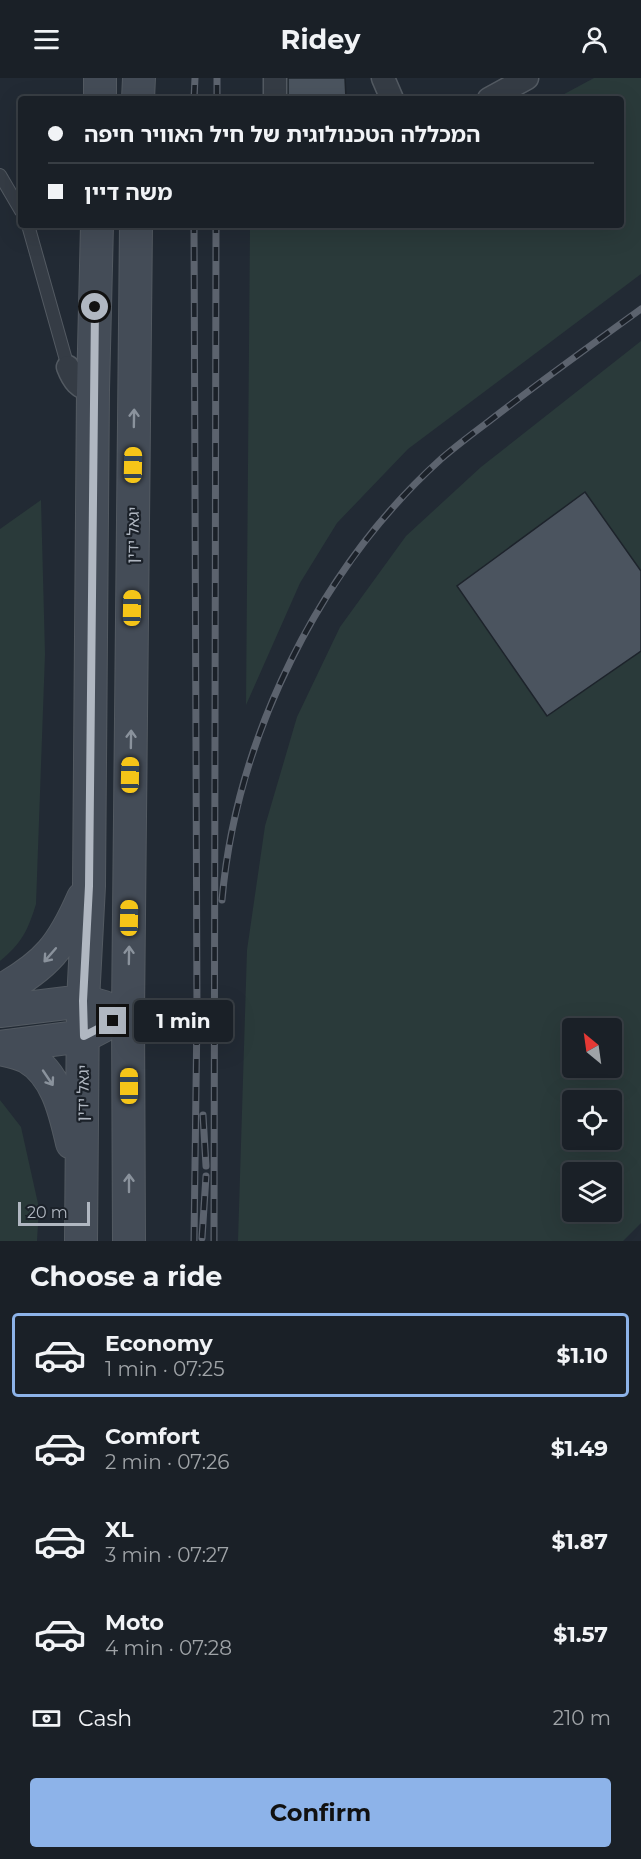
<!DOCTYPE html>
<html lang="en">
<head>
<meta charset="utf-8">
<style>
  body { margin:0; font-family:Montserrat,"Noto Sans Hebrew",sans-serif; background:#23282f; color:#f1f3f6; height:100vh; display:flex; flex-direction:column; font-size:22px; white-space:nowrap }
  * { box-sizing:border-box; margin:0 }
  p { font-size:20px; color:#9fa3a7 }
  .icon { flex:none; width:33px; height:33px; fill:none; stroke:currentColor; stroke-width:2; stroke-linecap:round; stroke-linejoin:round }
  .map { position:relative; height:1163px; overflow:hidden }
  .details { display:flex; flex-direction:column; background:#1a2027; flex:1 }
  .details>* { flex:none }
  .hud { position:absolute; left:18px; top:18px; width:606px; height:132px; border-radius:6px; box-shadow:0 6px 24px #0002,0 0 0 2px #383e44; display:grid; align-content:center; height:132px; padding:0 30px; background:#1a2027 }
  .needle { width:39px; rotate:331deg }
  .tools { position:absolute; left:562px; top:940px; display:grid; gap:12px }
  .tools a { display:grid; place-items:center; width:60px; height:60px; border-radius:6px; background:#1a2027; box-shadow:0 6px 24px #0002,0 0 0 2px #383e44; font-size:30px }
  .scale { position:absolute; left:18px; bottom:15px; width:72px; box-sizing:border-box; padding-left:6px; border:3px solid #b0b7c1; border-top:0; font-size:16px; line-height:21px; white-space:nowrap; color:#b0b7c1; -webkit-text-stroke:4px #1b2129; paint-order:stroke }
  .end { position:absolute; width:27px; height:27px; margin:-14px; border:8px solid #b0b7c1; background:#111; box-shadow:0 0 0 3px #111 }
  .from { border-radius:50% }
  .bubble { position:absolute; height:42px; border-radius:6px; background:#1a2027; box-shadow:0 6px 24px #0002,0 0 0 2px #383e44; font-size:20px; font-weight:700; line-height:42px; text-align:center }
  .car { position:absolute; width:18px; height:36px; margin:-18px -9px; border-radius:8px; box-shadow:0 0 4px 2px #0007; background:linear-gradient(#f5c518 24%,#345 0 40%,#f5c518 0 76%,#345 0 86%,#f5c518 0) }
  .hud b { display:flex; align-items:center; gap:21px; height:57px; font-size:22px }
  .hud b+b { border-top:2px solid #383e44 }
  .hud i { width:15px; height:15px; background:#f1f3f6 }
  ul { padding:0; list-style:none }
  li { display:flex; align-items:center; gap:18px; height:84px; margin:0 12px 9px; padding:0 18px; border:3px solid transparent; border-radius:6px }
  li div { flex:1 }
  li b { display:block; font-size:22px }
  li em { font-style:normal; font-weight:700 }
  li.active { border-color:#8db3e9 }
  li>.icon { width:54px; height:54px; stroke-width:1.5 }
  h2 { padding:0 30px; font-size:27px; line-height:72px }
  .pay { display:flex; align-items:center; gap:15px; height:66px; padding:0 30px; font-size:22px }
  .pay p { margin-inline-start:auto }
  .button { display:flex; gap:12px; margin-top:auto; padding:12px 30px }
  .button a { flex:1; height:69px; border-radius:6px; background:#8db3e9; color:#111; font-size:24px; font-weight:700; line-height:69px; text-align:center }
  header { display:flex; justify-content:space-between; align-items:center; height:78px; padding:0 30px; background:#1a2027; font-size:27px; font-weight:700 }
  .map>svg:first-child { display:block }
  .green { fill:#2a3a3a; fill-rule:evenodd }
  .building { fill:#4b545f; stroke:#1d232b; stroke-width:1.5 }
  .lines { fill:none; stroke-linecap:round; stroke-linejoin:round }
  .lane-casing { stroke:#535a62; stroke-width:14 }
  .street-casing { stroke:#535a62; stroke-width:25 }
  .secondary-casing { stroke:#535a62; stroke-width:34 }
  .lane { stroke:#353c45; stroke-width:12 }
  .street { stroke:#353c45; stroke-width:22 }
  .secondary { stroke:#444c57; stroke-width:32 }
  .rail-casing { stroke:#5c636e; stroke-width:7 }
  .rail { stroke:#1b2129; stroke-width:4.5; stroke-dasharray:14; stroke-linecap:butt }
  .oneway { stroke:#8a929c }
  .route { stroke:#b0b7c1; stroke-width:8 }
  .labels { text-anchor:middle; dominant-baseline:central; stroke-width:4.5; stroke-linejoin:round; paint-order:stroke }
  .street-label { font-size:16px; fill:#b0b7c1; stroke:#1b2129 }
</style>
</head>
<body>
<header><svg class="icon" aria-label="menu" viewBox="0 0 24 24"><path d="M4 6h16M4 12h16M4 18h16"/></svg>Ridey<svg class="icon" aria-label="person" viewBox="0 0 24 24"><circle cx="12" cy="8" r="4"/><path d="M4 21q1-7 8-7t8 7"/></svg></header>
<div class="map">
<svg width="641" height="1163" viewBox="0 0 641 1163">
  <rect width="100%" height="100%" fill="#222a34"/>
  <path class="green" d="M594,0H641V196L408,371L337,445L300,505L246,627L250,147H621V21H555Z
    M641,263V1145L623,1163H238L247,872L265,748L297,639L340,549L406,458L481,389ZM573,951H612V990H573ZM573,1023H612V1062H573ZM573,1095H612V1134H573Z
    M41,422L45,576L36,826C28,852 22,865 0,883V451Z
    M0,1022L21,1049L39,1130L37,1163H0Z"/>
  <path class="building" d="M288,0H345L346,21H288Z
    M585,414L641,493V573L547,638L457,508Z"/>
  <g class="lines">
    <defs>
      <path id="lane" d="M0,97L21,133
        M28,147L68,289"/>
      <path id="street" d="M275,0V21
        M383,0L392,21
        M489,21L527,0
        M68,289C73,302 79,311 93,312"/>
      <path id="secondary" d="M100,21V0
        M138,21L139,0
        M0,913C47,887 62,868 83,820
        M0,933L83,923L104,929
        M0,969L84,958L103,948
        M0,971C9,973 19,975 27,979C57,996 65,1035 72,1065
        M81,1163L83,923L89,808L93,312L97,147
        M129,1163L128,936L136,147"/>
    </defs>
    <use href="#lane" class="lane-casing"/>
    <use href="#street" class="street-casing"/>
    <use href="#secondary" class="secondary-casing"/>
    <use href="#lane" class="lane"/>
    <use href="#street" class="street"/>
    <use href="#secondary" class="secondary"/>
    <defs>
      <path id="rail" d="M194,21L195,0
        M217,21V0
        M222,822C236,660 320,490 441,381C456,368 472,356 488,344C538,305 590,268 641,231
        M203,1037L206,1088
        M202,1160L206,1098
        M194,1163L197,935L194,147
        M214,1163L216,147"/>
    </defs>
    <use href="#rail" class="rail-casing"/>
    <use href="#rail" class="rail"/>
  </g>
  <defs><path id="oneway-shaft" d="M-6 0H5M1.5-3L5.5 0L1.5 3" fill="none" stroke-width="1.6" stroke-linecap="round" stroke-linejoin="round" transform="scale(1.5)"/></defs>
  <g class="oneway">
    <use href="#oneway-shaft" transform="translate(134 340) rotate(-89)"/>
    <use href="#oneway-shaft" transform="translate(131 661) rotate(-89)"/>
    <use href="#oneway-shaft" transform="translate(50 877) rotate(131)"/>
    <use href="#oneway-shaft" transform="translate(129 877) rotate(-89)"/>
    <use href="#oneway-shaft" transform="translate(48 1000) rotate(56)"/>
    <use href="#oneway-shaft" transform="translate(129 1105) rotate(-90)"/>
  </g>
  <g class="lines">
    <path class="route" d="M95,229L89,808L83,923L84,958L113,943"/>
  </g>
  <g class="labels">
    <g class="street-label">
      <text transform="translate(133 457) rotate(-89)">יגאל ידין</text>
      <text transform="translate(83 1015) rotate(-89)">יגאל ידין</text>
    </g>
  </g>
</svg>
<div class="tools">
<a><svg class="needle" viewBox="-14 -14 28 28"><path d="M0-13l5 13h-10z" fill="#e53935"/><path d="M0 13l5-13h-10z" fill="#9fa3a7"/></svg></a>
<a><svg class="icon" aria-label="locate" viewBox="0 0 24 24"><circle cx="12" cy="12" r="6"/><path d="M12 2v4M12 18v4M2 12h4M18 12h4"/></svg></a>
<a><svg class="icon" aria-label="layers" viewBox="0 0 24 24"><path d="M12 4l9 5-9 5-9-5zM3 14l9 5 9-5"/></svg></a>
</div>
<div class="scale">20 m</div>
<i class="end from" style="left:95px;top:229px"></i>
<i class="end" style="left:113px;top:943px"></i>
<div class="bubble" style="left:134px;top:922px;width:99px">1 min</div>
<i class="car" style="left:133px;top:387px;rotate:1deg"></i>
<i class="car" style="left:132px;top:530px;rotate:1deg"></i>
<i class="car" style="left:130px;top:697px;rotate:1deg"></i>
<i class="car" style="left:129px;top:840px;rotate:1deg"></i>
<i class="car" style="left:129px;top:1008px;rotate:0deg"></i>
<div class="hud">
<b><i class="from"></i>המכללה הטכנולוגית של חיל האוויר חיפה</b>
<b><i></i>משה דיין</b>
</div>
</div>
<section class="details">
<h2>Choose a ride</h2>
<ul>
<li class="active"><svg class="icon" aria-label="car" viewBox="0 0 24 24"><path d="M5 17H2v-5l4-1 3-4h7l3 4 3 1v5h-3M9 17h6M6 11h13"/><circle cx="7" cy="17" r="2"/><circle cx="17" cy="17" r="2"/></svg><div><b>Economy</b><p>1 min · 07:25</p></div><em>$1.10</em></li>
<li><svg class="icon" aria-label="car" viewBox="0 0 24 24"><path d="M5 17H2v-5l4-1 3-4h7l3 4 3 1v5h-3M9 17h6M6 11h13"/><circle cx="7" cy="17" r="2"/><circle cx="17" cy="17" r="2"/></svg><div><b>Comfort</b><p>2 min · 07:26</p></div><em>$1.49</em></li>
<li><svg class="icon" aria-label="car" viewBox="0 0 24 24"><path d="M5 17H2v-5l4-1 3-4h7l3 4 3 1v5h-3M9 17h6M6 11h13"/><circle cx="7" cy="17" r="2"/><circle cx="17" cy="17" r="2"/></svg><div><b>XL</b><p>3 min · 07:27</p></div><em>$1.87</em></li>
<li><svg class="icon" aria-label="car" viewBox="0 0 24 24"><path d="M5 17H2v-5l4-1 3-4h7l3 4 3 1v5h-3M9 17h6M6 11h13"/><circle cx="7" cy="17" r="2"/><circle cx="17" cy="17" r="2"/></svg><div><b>Moto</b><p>4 min · 07:28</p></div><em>$1.57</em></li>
</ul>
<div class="pay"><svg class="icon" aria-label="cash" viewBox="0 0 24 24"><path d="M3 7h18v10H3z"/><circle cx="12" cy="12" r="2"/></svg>Cash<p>210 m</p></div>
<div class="button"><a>Confirm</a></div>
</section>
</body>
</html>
